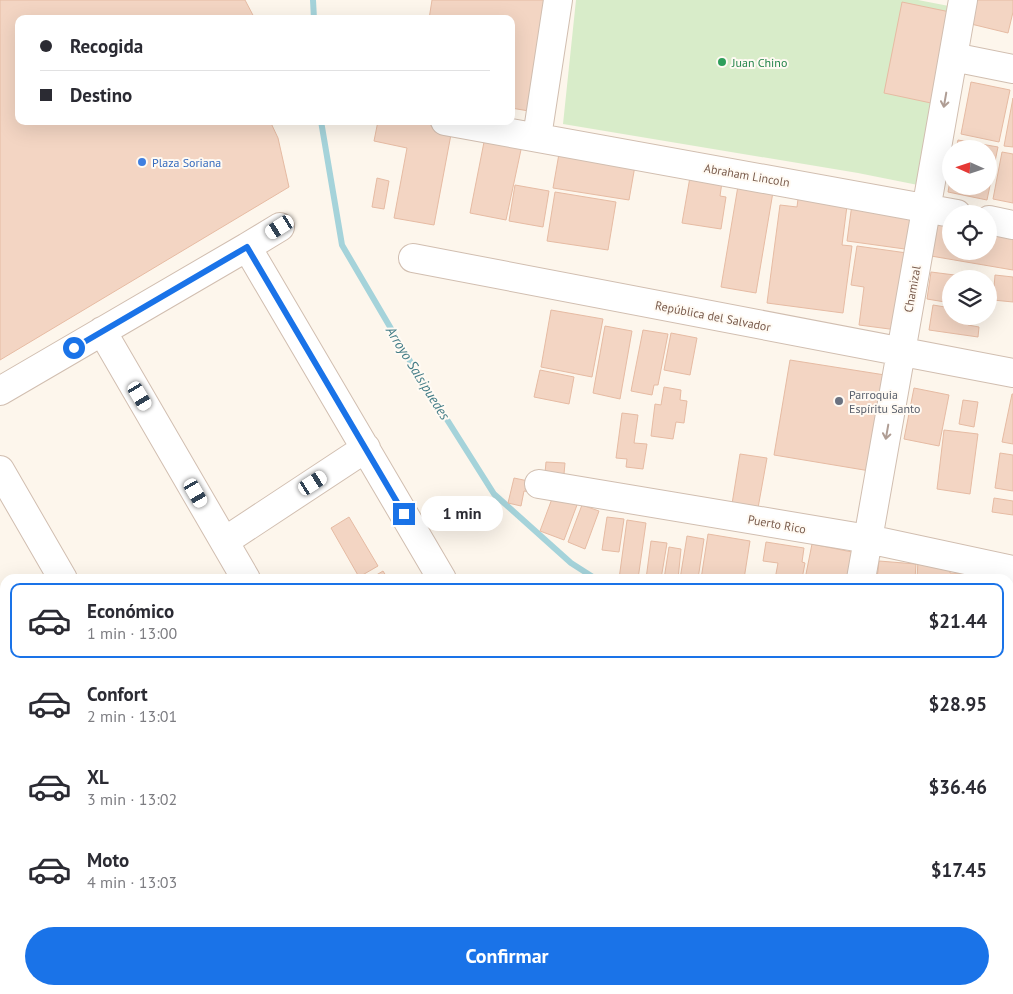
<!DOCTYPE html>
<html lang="es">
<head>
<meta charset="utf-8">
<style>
  body { margin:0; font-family:"PT Sans",sans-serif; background:#f7f7f7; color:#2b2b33; height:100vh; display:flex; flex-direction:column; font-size:19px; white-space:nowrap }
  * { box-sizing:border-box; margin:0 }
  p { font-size:16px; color:#7c7c81 }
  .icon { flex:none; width:28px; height:28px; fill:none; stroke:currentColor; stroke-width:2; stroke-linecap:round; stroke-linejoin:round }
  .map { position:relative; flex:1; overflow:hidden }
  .sheet { position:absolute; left:0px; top:574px; width:1014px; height:421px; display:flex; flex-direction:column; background:#fff; border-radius:15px 15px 0 0; box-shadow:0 5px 20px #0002 }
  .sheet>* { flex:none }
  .top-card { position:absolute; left:15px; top:15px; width:500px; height:110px; border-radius:10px; box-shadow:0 5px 20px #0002; display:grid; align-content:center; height:110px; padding:0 25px; background:#fff }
  .needle { width:32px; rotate:273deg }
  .buttons { position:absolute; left:942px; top:140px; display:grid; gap:10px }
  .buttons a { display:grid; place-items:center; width:55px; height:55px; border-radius:50%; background:#fff; box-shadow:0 5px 20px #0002; font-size:25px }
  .end { position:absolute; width:22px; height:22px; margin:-11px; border:6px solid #1a73e8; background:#fff; box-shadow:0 0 0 2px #fff }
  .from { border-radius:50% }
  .bubble { position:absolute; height:35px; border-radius:18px; background:#fff; box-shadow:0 5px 20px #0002; font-size:16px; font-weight:700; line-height:35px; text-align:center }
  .car { position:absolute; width:15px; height:30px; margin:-15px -8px; border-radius:6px; box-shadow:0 0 4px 1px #0007; background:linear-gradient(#fff 24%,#345 0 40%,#fff 0 76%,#345 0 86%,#fff 0) }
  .top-card b { display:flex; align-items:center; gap:18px; height:48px; font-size:19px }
  .top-card b+b { border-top:1px solid #e1e1e2 }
  .top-card i { width:12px; height:12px; background:#2b2b33 }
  ul { padding:9px 0 0; list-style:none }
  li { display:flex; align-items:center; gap:15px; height:75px; margin:0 10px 8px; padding:0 15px; border:2px solid transparent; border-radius:10px }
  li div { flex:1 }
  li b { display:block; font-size:19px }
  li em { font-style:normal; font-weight:700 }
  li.active { border-color:#1a73e8 }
  li>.icon { width:45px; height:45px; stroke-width:1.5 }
  .primary-button { display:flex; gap:10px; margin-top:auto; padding:10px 25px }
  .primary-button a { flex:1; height:58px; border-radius:30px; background:#1a73e8; color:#fff; font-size:20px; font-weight:700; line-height:58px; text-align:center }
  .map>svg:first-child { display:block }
  .green { fill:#d8ecc9 }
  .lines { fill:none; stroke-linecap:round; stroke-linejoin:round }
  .stream { stroke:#a5d3da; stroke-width:6 }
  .building { fill:#f3d5c3; stroke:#e6bba3 }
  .minor-casing { stroke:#d1beb0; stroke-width:30 }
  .major-casing { stroke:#dad1cd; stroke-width:30 }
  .minor { stroke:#fff; stroke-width:28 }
  .major { stroke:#fbd9a5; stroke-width:28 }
  .oneway { stroke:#af9d94 }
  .route { stroke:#1a73e8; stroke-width:6 }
  .leisure-dot { fill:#2e9e5b; stroke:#fffaf3; stroke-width:2 }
  .shop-dot { fill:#3f7fe0; stroke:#fffaf3; stroke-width:2 }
  .worship-dot { fill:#6b7280; stroke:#fffaf3; stroke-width:2 }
  .labels { text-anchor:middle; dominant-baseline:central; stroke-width:4; stroke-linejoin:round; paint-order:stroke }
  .leisure-label { font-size:12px; fill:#27864d; stroke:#fffaf3; text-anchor:start }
  .shop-label { font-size:12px; fill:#366cbe; stroke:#fffaf3; text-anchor:start }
  .street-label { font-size:12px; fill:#7a5c4d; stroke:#fffaf3 }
  .worship-label { font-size:12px; fill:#5b616d; stroke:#fffaf3; text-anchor:start }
  .water-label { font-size:14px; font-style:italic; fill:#437c86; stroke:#fffaf3 }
</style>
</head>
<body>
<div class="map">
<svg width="1013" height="994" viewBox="0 0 1013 994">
  <rect width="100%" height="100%" fill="#fdf6ec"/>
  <path class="green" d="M576,0H918L954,7L918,185L858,173L563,124Z"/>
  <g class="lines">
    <path class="stream" d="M313,0L314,19
      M321,121L342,245L410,361L494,494L571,563L596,579"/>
  </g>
  <path class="building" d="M0,0H245L255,19H19V121H270L278,138L289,187L0,360Z
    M432,0H545L529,111L511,108V19H429Z
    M977,0H1013V12L1008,33L971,24Z
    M902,2L950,12L931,103L884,93Z
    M971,82L1010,90L999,142L961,134Z
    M1013,98V147L1004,146Z
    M378,121H412L452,129L434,225L394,218L407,148L374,141Z
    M485,137L522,145L506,220L470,213Z
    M958,140L998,147L987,200L948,192L951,175V186H989V149H956Z
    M560,148L636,160L629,200L553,188Z
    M1002,152L1013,154V203L993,199Z
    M690,177L722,182L720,196L726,197L721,229L682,223Z
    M377,178L389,181L384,209L372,207Z
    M515,185L549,191L543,227L509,221Z
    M738,186L773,192L756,293L721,287Z
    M799,191L848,198L842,245L852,246L843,313L767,303L780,205L797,207Z
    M555,192L616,202L608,250L547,241Z
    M852,204L917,213L912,250L847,241Z
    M937,221L951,223V251H989V230L1013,234V270L931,256Z
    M857,246L907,253L897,330L859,325L864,287L851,285Z
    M931,272L978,278L951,279V303L927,299Z
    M995,275L1013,277V302L993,300Z
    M933,305L951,308V316H969L968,325L979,327L978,337L929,330Z
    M551,310L603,319L592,377L541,367Z
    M605,326L632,331L620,399L593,393Z
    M643,330L668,334L658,385H654L652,395L631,391Z
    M671,333L697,338L690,375L664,370Z
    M790,360L885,375L870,471L774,455Z
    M540,370L574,377L569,404L534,397Z
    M664,387L681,390L680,400L687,401L684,423L676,422L673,439L651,436L655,404L661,405Z
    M914,388L949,395L939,446L904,439Z
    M1012,394H1013V444L1002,442Z
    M963,400L978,402L974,427L959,424Z
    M622,413L638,415L634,443L647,444L643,469L626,467L627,459L616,458Z
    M944,430L978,434L970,494L937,489Z
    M1000,453L1013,455V491L995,488Z
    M740,454L767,458L758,508L732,504Z
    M546,462L565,463L564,474L545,473Z
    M514,478L533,482L531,492L524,491L521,506L508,503Z
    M553,496L577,505L564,540L540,531Z
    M994,498L1013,501V515L992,512Z
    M582,505L599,511L585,549L568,542Z
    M349,517L378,566L359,577L331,528Z
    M607,517L624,519L619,552L602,550Z
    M627,520L646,523L638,579H619Z
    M708,534L750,541L744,579H701Z
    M687,536L704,539L698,579H680Z
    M651,541L667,543L661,579H646Z
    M766,542L804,548L802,562L805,563L802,579H775L778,563L763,561Z
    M812,544L852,552L847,579H805Z
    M669,547L681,549L678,579H664Z
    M879,561L916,564L915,579H877Z
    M918,561L950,564V573L966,574V579H917Z
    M383,571L388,579H374L373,577Z
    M48,990H106L109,994H41Z"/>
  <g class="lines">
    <defs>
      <path id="minor" d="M953,57L1013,69
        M445,121L957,214
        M537,137L558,0
        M989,220L1013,225
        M247,247L280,227
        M413,258L1013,373
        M102,331L246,579
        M0,391L247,247L442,579
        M0,470L63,579
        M539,484L868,539L1013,570
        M225,541L366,448
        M861,579L963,0
        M1009,675L1013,646
        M1009,729L1013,730
        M1009,834L1013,824
        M357,990L360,994
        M380,994L387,990"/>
      <path id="major" d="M0,679L5,688
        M0,739L5,748
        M143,990L146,994
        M180,990L182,994"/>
    </defs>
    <use href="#minor" class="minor-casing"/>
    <use href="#major" class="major-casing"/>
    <use href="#minor" class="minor"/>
    <use href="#major" class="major"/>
  </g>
  <defs><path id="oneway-shaft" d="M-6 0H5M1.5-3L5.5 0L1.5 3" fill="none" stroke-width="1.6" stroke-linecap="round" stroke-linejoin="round" transform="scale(1.25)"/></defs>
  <g class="oneway">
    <use href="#oneway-shaft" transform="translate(945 100) rotate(100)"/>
    <use href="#oneway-shaft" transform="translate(887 432) rotate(100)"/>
  </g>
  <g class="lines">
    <path class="route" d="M74,348L247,247L404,514"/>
  </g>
  <circle class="leisure-dot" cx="722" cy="62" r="5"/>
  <circle class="shop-dot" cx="142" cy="162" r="5"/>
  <circle class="worship-dot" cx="839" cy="401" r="5"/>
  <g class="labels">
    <g class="leisure-label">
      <text x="732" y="62">Juan Chino</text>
    </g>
    <g class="shop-label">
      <text x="152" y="162">Plaza Soriana</text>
    </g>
    <g class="street-label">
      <text transform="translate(747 175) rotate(10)">Abraham Lincoln</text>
      <text transform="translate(912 289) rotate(-80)">Chamizal</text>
      <text transform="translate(713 316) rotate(11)">República del Salvador</text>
      <text transform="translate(777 524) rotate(10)">Puerto Rico</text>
    </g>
    <g class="worship-label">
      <text x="849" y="394">Parroquia<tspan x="849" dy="14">Espíritu Santo</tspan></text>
    </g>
    <g class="water-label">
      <text transform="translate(418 373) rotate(58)">Arroyo Salsipuedes</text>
    </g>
  </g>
</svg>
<div class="buttons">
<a><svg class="needle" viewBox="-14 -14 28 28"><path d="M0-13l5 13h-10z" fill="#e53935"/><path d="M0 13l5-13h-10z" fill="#7c7c81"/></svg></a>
<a><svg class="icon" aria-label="locate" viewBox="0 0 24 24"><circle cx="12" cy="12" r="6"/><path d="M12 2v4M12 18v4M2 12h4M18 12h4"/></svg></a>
<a><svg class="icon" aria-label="layers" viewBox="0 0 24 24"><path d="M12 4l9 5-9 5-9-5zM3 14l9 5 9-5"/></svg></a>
</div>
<i class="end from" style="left:74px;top:348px"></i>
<i class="end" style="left:404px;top:514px"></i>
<div class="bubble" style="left:421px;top:496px;width:82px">1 min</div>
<i class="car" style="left:280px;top:227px;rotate:238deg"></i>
<i class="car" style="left:140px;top:396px;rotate:149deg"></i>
<i class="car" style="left:313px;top:483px;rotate:57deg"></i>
<i class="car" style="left:196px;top:493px;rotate:150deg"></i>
<div class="top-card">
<b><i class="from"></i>Recogida</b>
<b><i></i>Destino</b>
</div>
<section class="sheet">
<ul>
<li class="active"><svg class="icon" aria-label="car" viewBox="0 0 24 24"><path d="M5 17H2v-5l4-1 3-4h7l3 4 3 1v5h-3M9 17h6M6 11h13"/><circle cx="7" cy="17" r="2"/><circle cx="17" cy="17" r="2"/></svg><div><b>Económico</b><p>1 min · 13:00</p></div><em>$21.44</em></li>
<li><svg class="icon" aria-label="car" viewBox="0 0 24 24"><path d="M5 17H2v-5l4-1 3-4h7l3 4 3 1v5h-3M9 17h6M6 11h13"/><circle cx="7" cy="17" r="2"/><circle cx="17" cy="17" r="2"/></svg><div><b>Confort</b><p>2 min · 13:01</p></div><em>$28.95</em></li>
<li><svg class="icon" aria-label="car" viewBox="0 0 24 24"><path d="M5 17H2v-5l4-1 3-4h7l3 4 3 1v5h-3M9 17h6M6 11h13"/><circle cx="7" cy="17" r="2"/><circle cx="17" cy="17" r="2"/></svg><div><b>XL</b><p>3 min · 13:02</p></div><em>$36.46</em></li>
<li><svg class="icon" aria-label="car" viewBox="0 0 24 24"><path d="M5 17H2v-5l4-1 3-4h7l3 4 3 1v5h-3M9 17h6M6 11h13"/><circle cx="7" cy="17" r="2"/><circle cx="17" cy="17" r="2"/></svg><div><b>Moto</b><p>4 min · 13:03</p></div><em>$17.45</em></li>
</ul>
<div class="primary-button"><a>Confirmar</a></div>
</section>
</div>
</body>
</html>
